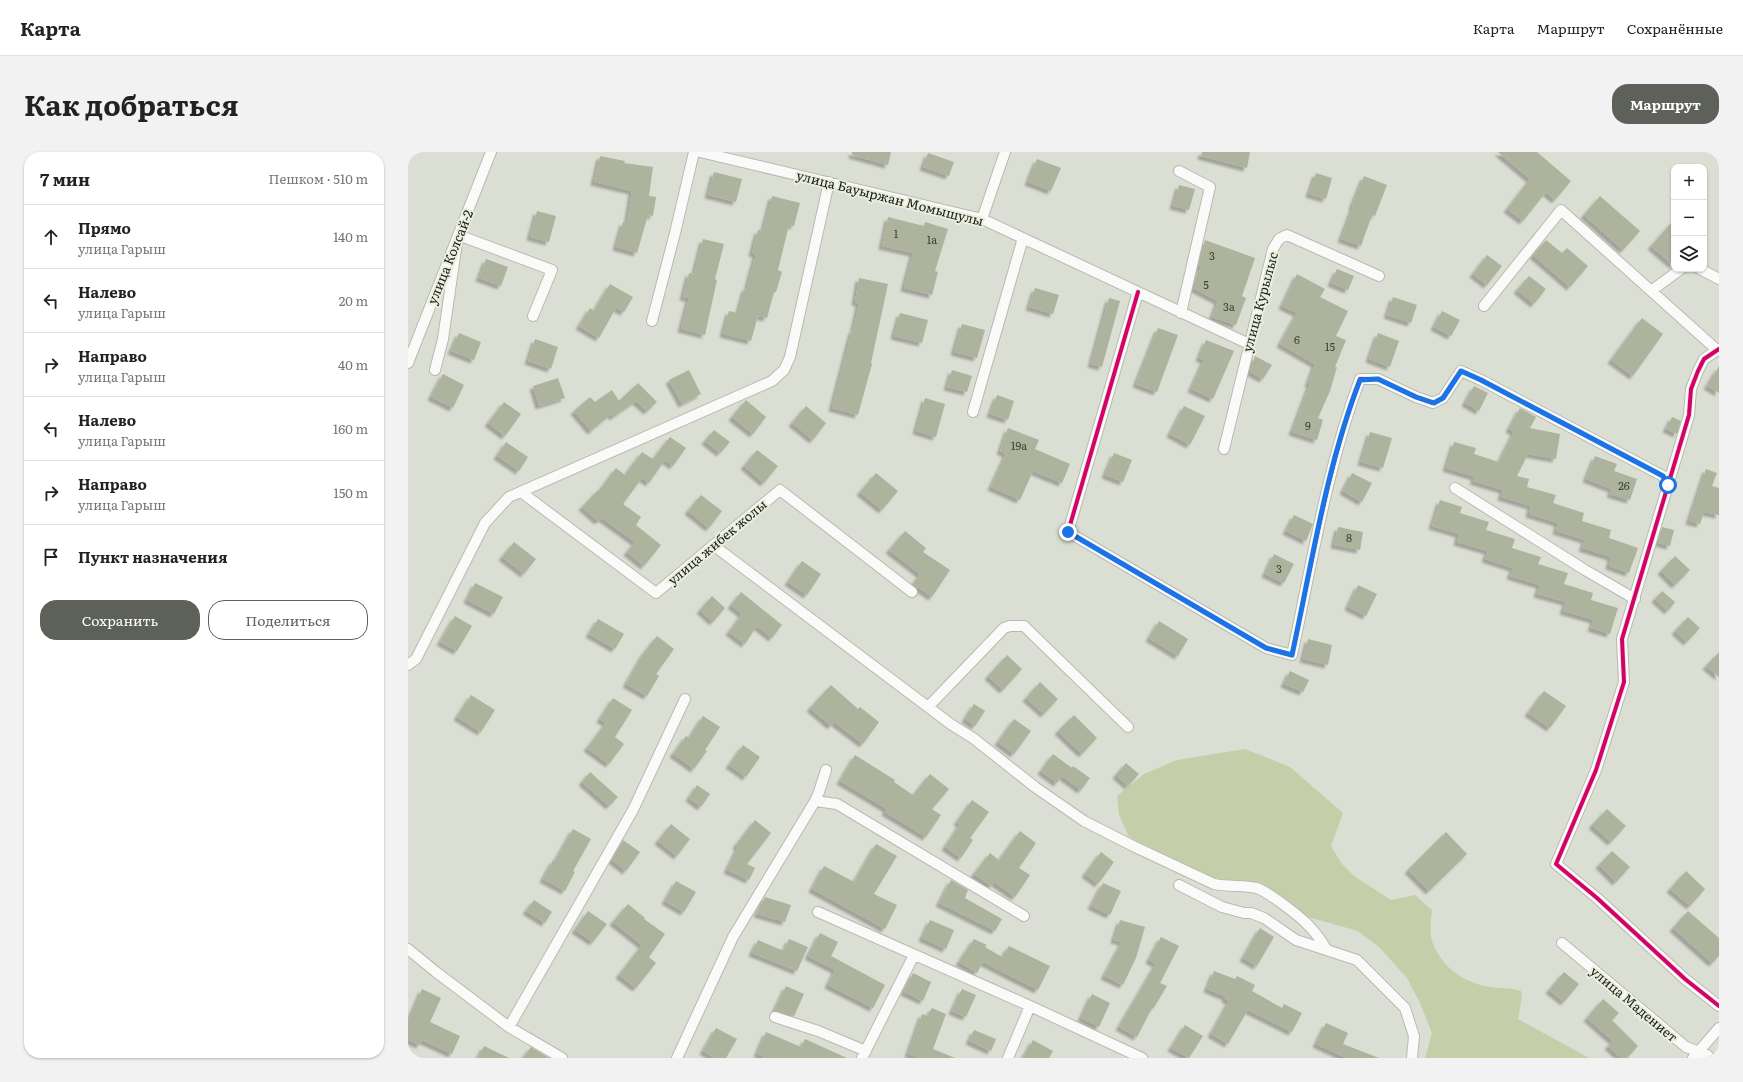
<!DOCTYPE html>
<html lang="ru">
<head>
<meta charset="utf-8">
<style>
  :root { --surface:#fff; --page:#f2f2f2; --text:#222; --muted:#767676; --line:#e0e0e0; --accent:#5e6159 }
  body { margin:0; font-family:Literata,serif; background:var(--page); color:var(--text) }
  .controls { position:absolute; right:12px; top:12px; display:grid; overflow:hidden; border-radius:8px; box-shadow:0 1px 3px #0004 }
  .controls button { width:36px; height:36px; display:grid; place-items:center; padding:0; border:0; border-bottom:1px solid var(--line); background:var(--surface); color:var(--text); font:20px sans-serif }
  .stop { position:absolute; width:12px; height:12px; margin:-9px; border:3px solid #1a73e8; border-radius:50%; background:#fff }
  .stop.end { background:#1a73e8; border-color:#fff; box-shadow:0 1px 4px #0008 }
  .list { margin:0; padding:0; list-style:none }
  h2 { display:flex; justify-content:space-between; align-items:center; height:52px; margin:0; padding:0 16px; font-size:17px }
  h2 small { font-size:13px; font-weight:400; color:var(--muted) }
  .list li { display:grid; grid-template-columns:26px 1fr auto; gap:12px; align-items:center; box-sizing:border-box; height:64px; padding:0 16px; border-top:1px solid var(--line) }
  .list b { display:block; font-size:15px; white-space:nowrap }
  .list p { margin:0; font-size:13px; white-space:nowrap; color:var(--muted) }
  .list em { font-size:13px; font-style:normal; color:var(--muted) }
  .actions { display:flex; gap:8px; padding:12px 16px }
  .actions a { flex:1; padding:9px 0; border:1px solid var(--accent); border-radius:16px; text-align:center; font-size:14px; color:var(--accent) }
  .actions .main { background:var(--accent); color:#fff }
  .icon { flex:none; width:22px; height:22px; fill:none; stroke:currentColor; stroke-width:2; stroke-linecap:round; stroke-linejoin:round }
  .map { position:relative; flex:none; width:1311px; height:906px; overflow:hidden; border-radius:16px }
  header { display:flex; align-items:center; gap:24px; box-sizing:border-box; height:56px; padding:0 20px; background:var(--surface); border-bottom:1px solid var(--line) }
  header strong { font-size:19px }
  nav { display:flex; gap:22px; margin-inline-start:auto; font-size:14px }
  .intro { display:flex; align-items:center; justify-content:space-between; box-sizing:border-box; height:96px; padding:0 24px }
  h1 { margin:0; font-size:28px }
  .button { padding:10px 18px; border-radius:16px; background:var(--accent); color:#fff; font-size:14px; font-weight:700 }
  main { display:flex; gap:24px; padding:0 24px }
  aside { flex:1; background:var(--surface); border-radius:16px; box-shadow:0 1px 3px #0004 }
  .map>svg:first-child { display:block }
</style>
</head>
<body>
<header>
<strong>Карта</strong>
<nav><a>Карта</a><a>Маршрут</a><a>Сохранённые</a></nav>
</header>
<div class="intro"><h1>Как добраться</h1><a class="button">Маршрут</a></div>
<main>
<aside>
<h2>7 мин<small>Пешком · 510 m</small></h2>
<ul class="list">
<li><svg class="icon" aria-label="ahead" viewBox="0 0 24 24"><path d="M12 20V5M6 11l6-6 6 6"/></svg><div><b>Прямо</b><p>улица Гарыш</p></div><em>140 m</em></li>
<li><svg class="icon" aria-label="left" viewBox="0 0 24 24"><path d="M17 20v-9H6M10 6l-5 5 5 5"/></svg><div><b>Налево</b><p>улица Гарыш</p></div><em>20 m</em></li>
<li><svg class="icon" aria-label="right" viewBox="0 0 24 24"><path d="M7 20v-9h11M14 6l5 5-5 5"/></svg><div><b>Направо</b><p>улица Гарыш</p></div><em>40 m</em></li>
<li><svg class="icon" aria-label="left" viewBox="0 0 24 24"><path d="M17 20v-9H6M10 6l-5 5 5 5"/></svg><div><b>Налево</b><p>улица Гарыш</p></div><em>160 m</em></li>
<li><svg class="icon" aria-label="right" viewBox="0 0 24 24"><path d="M7 20v-9h11M14 6l5 5-5 5"/></svg><div><b>Направо</b><p>улица Гарыш</p></div><em>150 m</em></li>
<li><svg class="icon" aria-label="arrive" viewBox="0 0 24 24"><path d="M6 21V4h12l-3 4 3 4H6"/></svg><div><b>Пункт назначения</b></div></li>
</ul>
<div class="actions"><a class="main">Сохранить</a><a>Поделиться</a></div>
</aside>
<div class="map">
<svg width="1311" height="906" viewBox="0 0 1311 906">
  <defs>
    <filter id="shadow"><feDropShadow dx="-3.5" dy="3.5" stdDeviation="1" flood-color="#0004"/></filter>
  </defs>
  <rect width="100%" height="100%" fill="#dbded3"/>
  <path fill="#c4cfaa" d="M837,597L882,615L935,661L923,694L934,712L946,724L983,748L1007,743L1024,758C1023,768 1021,780 1024,789C1033,815 1056,831 1082,835C1093,837 1102,835 1113,839L1114,845L1110,867L1181,906H1017L1024,881L1012,851L999,826L972,796L950,779L900,765L869,743L804,725L721,685L711,663L709,644L736,622L769,608Z"/>
  <path fill="#adb39c" filter="url(#shadow)" d="M444,0H483L480,13L444,3Z
    M794,0H842L839,16L793,4Z
    M1090,0H1129L1163,29L1147,48L1138,40L1115,69L1099,57L1122,27Z
    M520,1L546,10L541,24L515,15Z
    M192,4L217,9L216,11L245,15L241,44L248,45L245,64L240,63L229,101L208,95L215,70L219,71L224,39L186,30Z
    M629,7L653,16L643,39L620,30Z
    M306,20L334,27L328,50L300,43Z
    M908,21L924,26L918,47L901,42Z
    M956,24L979,33L967,64L964,63L953,94L933,87L945,55L944,54Z
    M771,33L787,37L781,58L765,54Z
    M364,44L392,51L386,74L381,73L370,118L374,120L368,140H366L359,166L350,164L343,189L315,182L321,159L330,161L337,136H339L348,102L344,101L350,78L355,79Z
    M1192,44L1232,79L1215,98L1176,63Z
    M129,59L148,64L141,90L122,85Z
    M480,65L516,74L517,70L540,77L527,119L530,120L524,143L496,136L505,101L474,94Z
    M1266,68V114L1243,94Z
    M295,87L316,92L307,127L309,128L297,183L273,177L281,146L275,145L281,121L286,122Z
    M797,88L847,106L834,144L838,146L828,173L804,165L810,149L785,136L788,125L793,115L790,114Z
    M1138,88L1154,101L1159,96L1180,114L1162,135L1125,103Z
    M1079,103L1094,114L1079,133L1065,122Z
    M78,107L100,115L93,134L71,126Z
    M929,117L946,124L940,138L923,131Z
    M889,122L917,137L912,145L940,159L928,184L938,188L927,215H929L922,239L910,266L915,268L909,288L884,280L902,232H900L907,212L872,192L889,161L874,154Z
    M1121,124L1138,137L1126,152L1109,138Z
    M451,126L480,132L463,211L464,212L450,263L424,256L444,178L445,179L451,151L447,150Z
    M202,132L225,145L216,160L208,156L191,186L171,174L182,156L186,159Z
    M627,136L651,143L645,162L621,155Z
    M985,145L1009,153L1003,171L979,163Z
    M701,146L712,149L694,215L683,212Z
    M1034,159L1052,168L1043,184L1026,175Z
    M492,161L520,168L514,191L486,184Z
    M1234,166L1255,182L1225,224L1203,208Z
    M554,172L577,178L569,206L546,200Z
    M750,176L770,183L749,240L728,232Z
    M51,181L73,190L66,208L43,199Z
    M970,181L991,189L982,215L961,207Z
    M127,187L150,195L143,217L120,209Z
    M798,188L826,199L805,247L783,237L796,208L791,206Z
    M847,204L864,213L855,227L842,220Z
    M1311,214V241L1299,234Z
    M281,218L293,242L274,252L261,228Z
    M544,218L564,224L559,240L539,235Z
    M35,222L56,233L45,256L23,245Z
    M150,226L157,246L131,254L125,234Z
    M230,231L249,250L239,259L228,249L205,265L203,262L183,279L166,259L182,245L187,250L204,238L211,249Z
    M1066,234L1080,241L1071,259L1057,251Z
    M589,243L606,249L600,268L582,262Z
    M517,246L537,252L528,285L508,279Z
    M338,248L358,265L345,282L324,265Z
    M96,250L113,262L97,284L80,271Z
    M398,254L418,271L405,288L384,271Z
    M776,254L797,264L782,293L762,282Z
    M1112,256L1128,265L1122,276L1152,282L1148,307L1120,302L1109,324L1121,327L1119,335L1148,343L1145,351L1176,361L1174,369L1203,378L1201,386L1230,396L1221,421L1201,414L1203,405L1174,396L1177,388L1148,379L1150,371L1121,362L1123,354L1093,345L1095,338L1065,329L1067,325L1038,316L1046,290L1068,296L1066,302L1091,310L1106,280L1101,277Z
    M1264,265L1273,269L1269,282L1258,277Z
    M600,276L631,288L627,297L662,312L654,331L625,319L612,348L583,335L598,302L592,299Z
    M306,278L322,290L312,301L297,289Z
    M962,280L984,286L975,316L953,310Z
    M262,285L278,296L265,314L257,308L241,331L234,326L215,352L233,365L228,373L253,393L236,414L219,400L227,390L194,366L190,369L174,355L190,338L191,339L208,316L217,323L234,300L245,307Z
    M98,290L120,305L111,319L89,304Z
    M349,298L370,314L356,331L336,314Z
    M706,301L724,308L715,330L697,323Z
    M1187,304L1209,312L1206,319L1229,327L1222,348L1202,342L1204,337L1178,327Z
    M1298,317L1309,321L1304,334L1311,336V363L1296,360L1292,372L1281,369Z
    M468,321L490,339L474,358L452,340Z
    M944,321L964,331L954,350L935,339Z
    M293,343L314,359L301,376L280,359Z
    M1032,348L1054,355L1052,361L1081,370L1078,378L1107,387L1104,396L1133,405L1130,412L1160,421L1156,432L1185,441L1183,448L1210,456L1202,482L1183,476L1186,468L1155,459L1158,450L1129,442L1132,433L1102,424L1105,416L1077,407L1080,399L1049,390L1051,382L1024,374Z
    M886,363L905,372L898,389L878,379Z
    M930,375L955,380L952,398L926,393Z
    M1254,375L1266,378L1262,394L1250,391Z
    M497,379L518,396L515,400L542,418L524,445L505,432L512,422L481,398Z
    M106,390L128,407L116,422L94,405Z
    M866,402L886,412L876,431L857,422Z
    M1267,404L1282,418L1267,433L1253,419Z
    M394,409L413,422L399,443L380,430Z
    M67,431L95,445L86,462L59,448Z
    M950,433L969,442L958,464L940,455Z
    M1254,439L1267,450L1260,459L1247,447Z
    M333,440L374,473L364,486L349,474L337,492L321,480L334,462L323,453Z
    M304,444L317,456L305,470L292,458Z
    M47,464L64,474L49,499L32,490Z
    M1280,465L1292,476L1279,490L1267,479Z
    M190,467L216,482L207,497L181,482Z
    M751,469L780,487L770,504L741,486Z
    M249,484L266,497L248,522L251,524L239,544L218,532L235,502Z
    M900,487L924,493L920,513L895,507Z
    M1311,500V525L1298,514Z
    M599,503L614,517L595,538L580,524Z
    M882,519L901,528L895,540L876,532Z
    M632,530L650,547L636,562L618,546Z
    M423,533L450,557L452,555L471,570L455,592L426,570L423,574L402,556Z
    M1136,539L1158,554L1142,576L1120,561Z
    M63,543L87,558L73,580L49,565Z
    M205,546L224,558L207,585L216,592L201,612L179,596L198,571L192,567Z
    M566,552L577,559L567,574L557,567Z
    M666,563L689,586L674,602L650,579Z
    M295,564L312,575L297,598L299,599L286,617L265,602L278,584L281,586Z
    M606,567L623,579L606,602L590,590Z
    M335,593L352,605L338,625L321,613Z
    M645,602L664,616L665,614L682,626L673,638L654,624L649,631L633,619Z
    M447,603L487,628L486,630L505,643L522,622L541,637L524,657L533,663L518,685L477,660L479,657L432,629Z
    M718,611L731,622L720,634L708,623Z
    M182,620L210,645L201,654L174,630Z
    M289,633L302,642L293,655L281,646Z
    M564,648L581,660L562,686L565,688L553,706L537,695L552,672L549,670Z
    M1199,657L1218,674L1203,690L1184,673Z
    M347,668L363,681L339,712L347,716L341,728L319,718L330,695L328,693Z
    M263,672L282,687L269,704L250,689Z
    M165,677L183,687L165,719L167,720L157,739L135,727L145,708L147,709Z
    M612,679L628,691L611,716L622,723L607,745L586,730L583,734L566,722L582,701L591,708Z
    M1038,680L1059,702L1021,739L1000,718Z
    M215,688L232,700L218,719L204,708Z
    M468,692L489,704L466,742L489,753L477,777L404,737L416,714L446,730Z
    M1204,699L1222,715L1208,730L1191,713Z
    M693,700L706,710L690,732L677,722Z
    M1278,719L1297,737L1282,754L1262,737Z
    M543,728L560,738L557,746L594,767L587,779L531,751Z
    M268,729L288,740L276,760L257,749Z
    M695,731L713,739L702,763L683,754Z
    M357,745L383,753L377,770L349,762Z
    M126,748L144,760L137,771L118,759Z
    M220,752L237,766L236,767L257,782L241,805L248,811L228,836L211,823L234,793L205,770Z
    M180,759L199,772L185,790L167,778Z
    M1280,759L1311,786V804L1304,811L1265,776Z
    M522,768L546,778L538,797L514,786Z
    M712,768L737,775L728,806L715,833L696,824L714,790L706,788Z
    M852,776L866,785L849,814L835,806Z
    M412,781L430,790L423,804L477,833L465,856L420,833L427,818L400,804Z
    M753,785L771,794L752,831L759,834L745,857L744,856L729,885L711,875L748,812L741,808Z
    M381,787L400,795L389,819L344,801L350,788L376,799Z
    M566,787L579,793L577,795L594,805L601,794L642,814L630,838L575,810L569,821L551,810Z
    M806,819L827,827L829,824L847,833L844,839L874,856L876,852L894,861L884,880L840,858L820,892L803,882L821,849L817,847L818,845L799,837Z
    M1156,820L1171,832L1156,850L1141,838Z
    M505,821L523,830L515,849L496,840Z
    M378,834L396,842L386,864L367,858Z
    M14,837L33,846L22,870L52,884L44,902L14,888L12,893L0,888V870Z
    M554,837L568,843L558,865L544,859Z
    M684,842L702,851L691,875L673,866Z
    M1195,847L1211,861L1204,868L1230,894L1219,906H1213L1200,894L1205,889L1179,866Z
    M524,856L538,862L525,897L547,906H511L500,902L514,862L519,864Z
    M918,871L940,881L935,892L971,906H938L908,892Z
    M777,873L795,884L781,906L763,896Z
    M308,876L329,887L318,906H307L295,899Z
    M566,878L588,887L583,899L561,889Z
    M358,880L393,895L397,887L439,906H359L349,902Z
    M625,888L645,899L641,906H615Z
    M76,894L101,906H70Z
    M123,895L141,906H115Z"/>
  <g fill="none" stroke-linecap="round" stroke-linejoin="round">
    <g stroke="#b8bab2" stroke-width="12">
      <path id="street" d="M292,0L574,67L841,192
        M771,19L802,35L773,161
        M574,67L597,0
        M1292,117L1311,127
        M1243,139L1273,117
        M730,140L660,380L858,496L884,503C904,411 919,315 952,227H970L1008,245L1025,251L1035,246L1053,219L1073,228L1255,324L1260,333
        M1076,154L1153,58L1309,198
        M244,169L267,81L286,0
        M1311,197L1296,207L1290,219L1283,237L1281,263L1214,487L1216,530L1188,618L1148,712L1189,746L1277,827L1311,854
        M0,211L83,0
        M27,218L35,187L50,83L144,118L125,164
        M565,260L615,86
        M816,297L865,97L871,87L879,83L971,124
        M1047,336L1177,418L1227,447
        M113,340L248,441L372,338L504,440
        M305,393L544,573L565,586L627,635L676,669L725,694L806,732C820,735 835,733 849,736C857,739 865,745 872,750C894,766 905,775 919,798
        M0,513L8,507L77,371L101,345L364,229L376,218L382,205L421,30
        M520,555L596,476L602,474H616L720,575
        M407,649L429,652L616,764
        M771,733L814,755L836,761H843L856,766L888,788L949,808L997,856L1006,884L1004,906
        M410,760L622,854L734,906
        M1154,791L1278,895L1299,903L1302,906
        M0,797L28,820L101,875L154,906
        M367,865L410,879L458,899
        M101,875L225,658L277,547
        M269,906L325,785L407,649L411,640L418,618
        M454,906L506,803
        M600,906L622,854
        M1285,906L1311,876"/>
    </g>
    <use href="#street" stroke="#fafaf8" stroke-width="10"/>
    <g stroke="#e9efdc" stroke-width="6">
      <path id="cycleway" d="M730,140L660,380L858,496L884,503C904,411 919,315 952,227H970L1008,245L1025,251L1035,246L1053,219L1073,228L1255,324L1260,333
        M1311,197L1296,207L1290,219L1283,237L1281,263L1214,487L1216,530L1188,618L1148,712L1189,746L1277,827L1311,854"/>
    </g>
    <use href="#cycleway" stroke="#d6006c" stroke-width="4"/>
  </g>
  <g fill="none" stroke-linecap="round" stroke-linejoin="round">
    <path stroke="#1a73e8" stroke-width="5" d="M660,380L858,496L884,503C904,411 918,315 952,228L970,227L1008,245L1026,251L1035,246L1053,219L1073,228L1255,324L1260,333"/>
  </g>
  <g text-anchor="middle" stroke-width="4" stroke-linejoin="round" paint-order="stroke">
    <g font-size="11" fill="#404238">
      <text x="488" y="86">1</text>
      <text x="524" y="92">1а</text>
      <text x="804" y="108">3</text>
      <text x="798" y="137">5</text>
      <text x="821" y="159">3а</text>
      <text x="889" y="192">6</text>
      <text x="922" y="199">15</text>
      <text x="900" y="278">9</text>
      <text x="611" y="298">19а</text>
      <text x="1216" y="338">26</text>
      <text x="941" y="390">8</text>
      <text x="871" y="421">3</text>
    </g>
    <g font-size="13" fill="#1b1d17" stroke="#e9efdc">
      <text transform="translate(482 46) rotate(14)" y="5">улица Бауыржан Момышулы</text>
      <text transform="translate(42 105) rotate(-68)" y="5">улица Колсай-2</text>
      <text transform="translate(852 150) rotate(-75)" y="5">улица Курылыс</text>
      <text transform="translate(309 390) rotate(-40)" y="5">улица жибек жолы</text>
      <text transform="translate(1226 852) rotate(40)" y="5">улица Мадениет</text>
    </g>
  </g>
</svg>
<div class="controls">
<button>+</button>
<button>−</button>
<button><svg class="icon" aria-label="layers" viewBox="0 0 24 24"><path d="M12 4l9 5-9 5-9-5zM3 14l9 5 9-5"/></svg></button>
</div>
<div class="stop" style="left:1260px;top:333px"></div>
<div class="stop end" style="left:660px;top:380px"></div>
</div>
</main>
</body>
</html>
